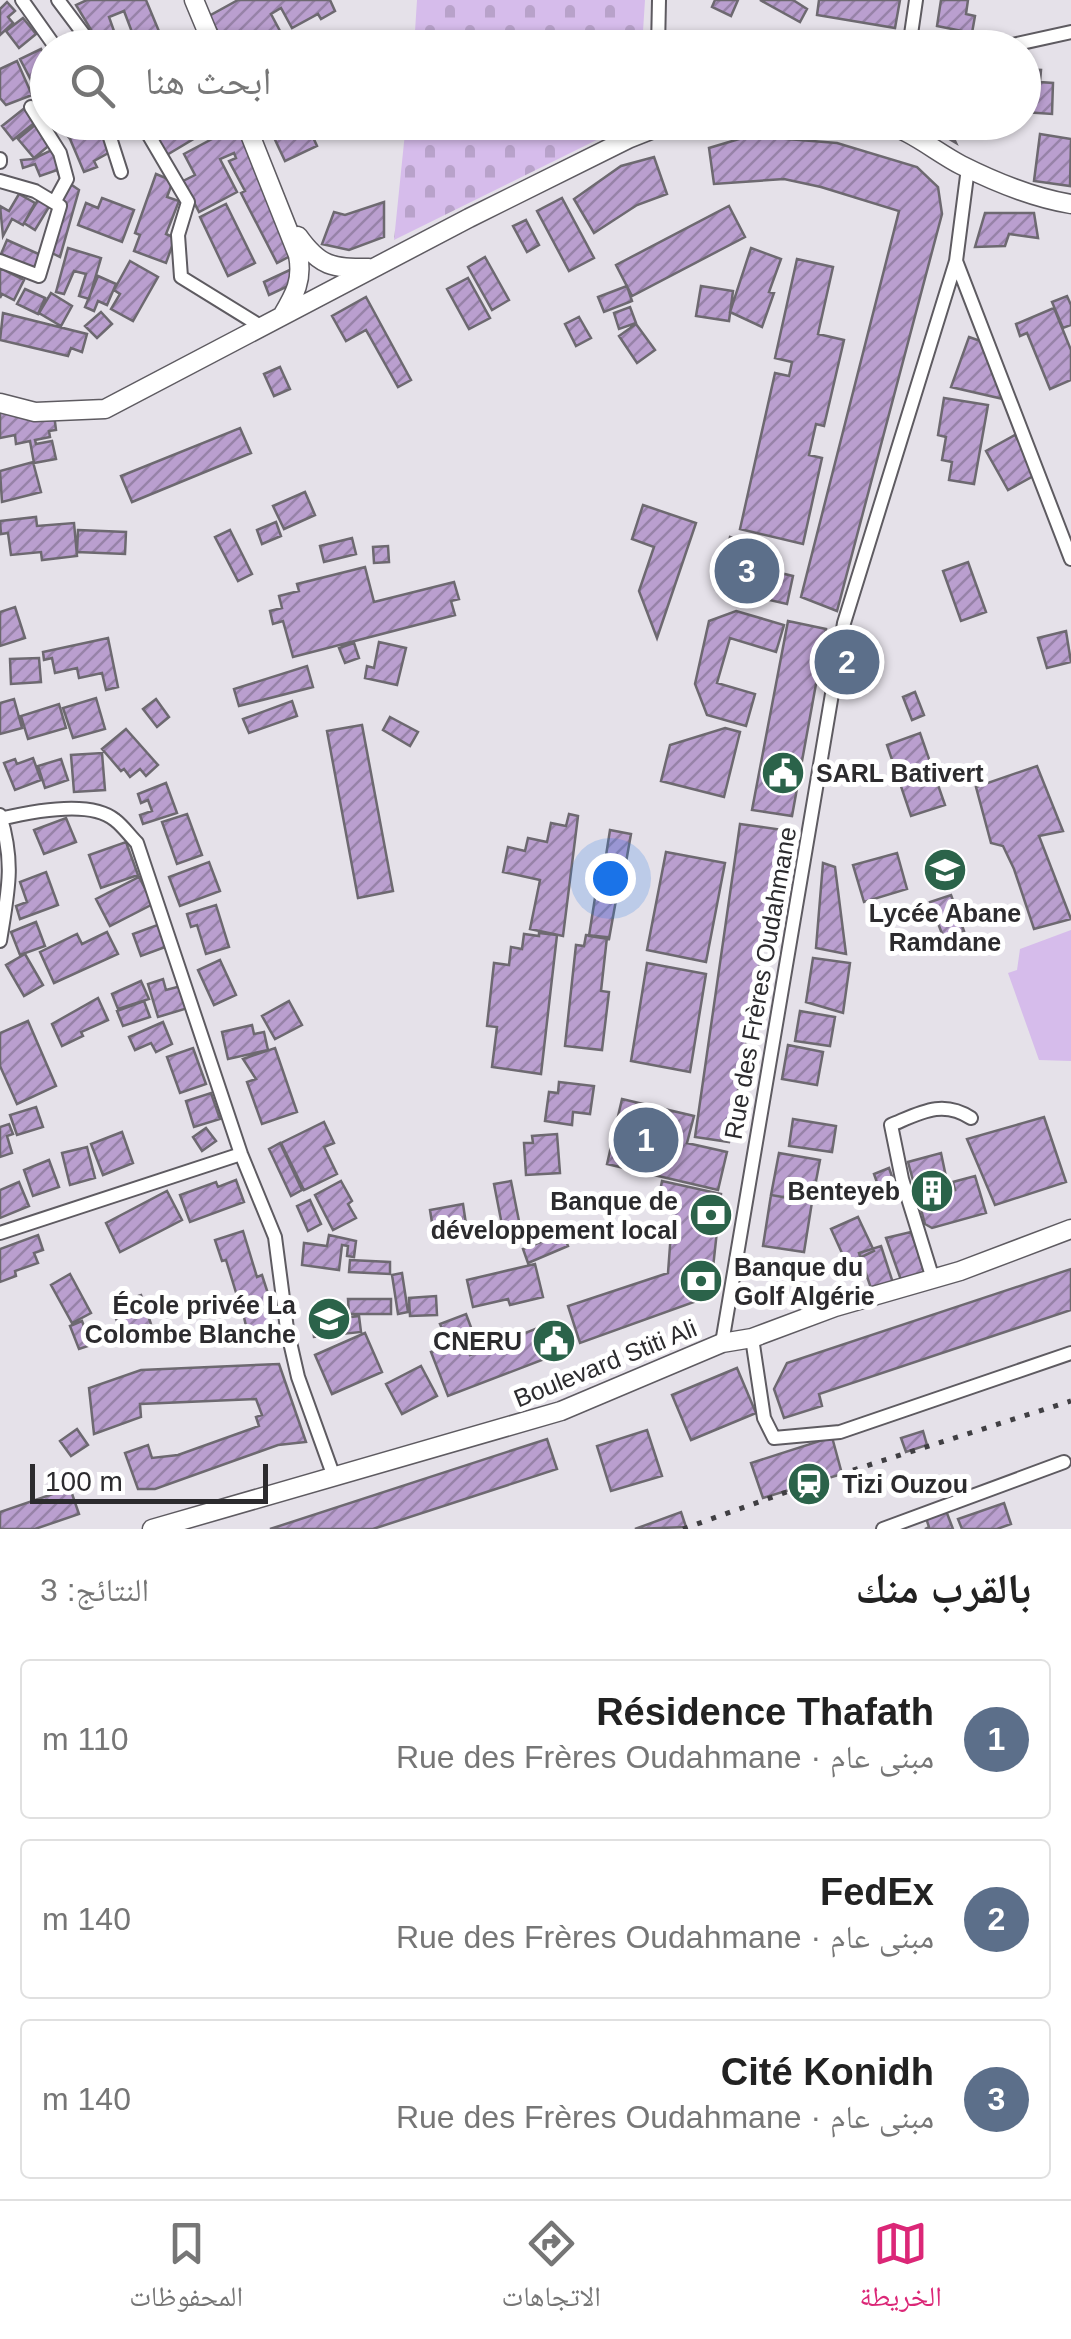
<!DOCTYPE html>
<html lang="ar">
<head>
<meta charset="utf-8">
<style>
  :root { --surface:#fff; --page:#f6f6f6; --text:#222; --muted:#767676; --line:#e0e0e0; --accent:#db2777 }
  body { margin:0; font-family:Arial,"Noto Naskh Arabic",sans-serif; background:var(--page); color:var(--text); direction:rtl }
  .scale { position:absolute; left:30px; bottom:25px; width:238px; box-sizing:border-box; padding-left:10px; border:5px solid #2c2b2e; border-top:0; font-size:28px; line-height:35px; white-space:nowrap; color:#2c2b2e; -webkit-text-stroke:8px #fff; paint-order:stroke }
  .you { position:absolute; left:610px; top:878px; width:35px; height:35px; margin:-25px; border:8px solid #fff; border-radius:50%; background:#1a73e8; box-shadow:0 0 0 15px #1a73e833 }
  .badge { display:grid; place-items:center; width:65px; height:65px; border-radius:50%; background:var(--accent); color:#fff; font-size:32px; font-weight:700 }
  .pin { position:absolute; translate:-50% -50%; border:5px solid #fff; box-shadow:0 2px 10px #0006 }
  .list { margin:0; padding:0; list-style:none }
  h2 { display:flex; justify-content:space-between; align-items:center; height:130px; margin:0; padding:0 40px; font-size:42px }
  h2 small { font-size:32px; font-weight:400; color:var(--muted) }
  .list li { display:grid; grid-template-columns:65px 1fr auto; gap:30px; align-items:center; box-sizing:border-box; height:160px; margin:0 20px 20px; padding:0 20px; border:2px solid var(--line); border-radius:10px }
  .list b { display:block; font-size:38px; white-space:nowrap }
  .list p { margin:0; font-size:32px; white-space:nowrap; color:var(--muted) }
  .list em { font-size:32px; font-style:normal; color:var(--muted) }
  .icon { flex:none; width:55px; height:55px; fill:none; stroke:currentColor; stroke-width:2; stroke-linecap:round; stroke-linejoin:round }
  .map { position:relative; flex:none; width:1071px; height:1529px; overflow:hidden; direction:ltr }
  .search { position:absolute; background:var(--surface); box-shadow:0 2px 8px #0004; left:30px; right:30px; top:30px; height:110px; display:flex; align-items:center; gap:25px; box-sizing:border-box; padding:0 35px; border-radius:55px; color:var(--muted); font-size:38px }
  .sheet { height:670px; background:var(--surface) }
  nav { display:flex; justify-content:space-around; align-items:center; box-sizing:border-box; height:140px; border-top:2px solid var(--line); background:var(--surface); font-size:28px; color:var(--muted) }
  nav a { display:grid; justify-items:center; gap:5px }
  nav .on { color:var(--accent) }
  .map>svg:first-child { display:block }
</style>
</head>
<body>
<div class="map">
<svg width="1071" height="1529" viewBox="0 0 1071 1529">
  <defs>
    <pattern id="cemetery-stones" width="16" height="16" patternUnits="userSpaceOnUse" patternTransform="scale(2.5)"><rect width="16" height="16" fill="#d6bceb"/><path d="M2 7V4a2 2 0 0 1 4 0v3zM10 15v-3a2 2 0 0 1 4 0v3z" fill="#b8a2ca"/></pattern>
    <pattern id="building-hatch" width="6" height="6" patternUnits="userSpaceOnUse" patternTransform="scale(2.5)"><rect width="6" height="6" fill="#ba9fcf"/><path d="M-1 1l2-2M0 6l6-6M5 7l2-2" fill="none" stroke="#9782a8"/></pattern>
  </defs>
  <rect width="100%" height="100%" fill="#e5e1e9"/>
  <path fill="#d6bceb" d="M1071,930V1061L1039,1060L1008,973L1017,970L1020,949Z"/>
  <path fill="url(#cemetery-stones)" d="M417,0H645L642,47H414Z
    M406,123V122L631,123L394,240Z"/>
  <path fill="url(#building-hatch)" stroke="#6d6970" stroke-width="2.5" d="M87,0H146L163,41L138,48L124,11L109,17L120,48H102L76,5Z
    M238,0H330L335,11L321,19L318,14L292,28L281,8L271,14L289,48H227L209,16Z
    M715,0H738L731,16L712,7Z
    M760,0H793L807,9L800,22Z
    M819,0H900L895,28L817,15Z
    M941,0H968L966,14L975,16L972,33L937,26Z
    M7,2L15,11L8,17L13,23L0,35V9Z
    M23,18L36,34L19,48L6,31Z
    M41,49L48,63V77L33,84L20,59Z
    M17,61L32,95L6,105L0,98V69Z
    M1024,69L1041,70L1040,82L1053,83L1052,114L1024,112Z
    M26,107L38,120L13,140L2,126Z
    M40,121L52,143L34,158L18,139Z
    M57,122H98L112,151L94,161L97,167L84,172L70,139Z
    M145,122H222L165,156Z
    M244,122L296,253L277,263L241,193L245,191L229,161L236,158L234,153L220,159L237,192L199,212L183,181L195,175L184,154Z
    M284,122H306L317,146L285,161L270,129Z
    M956,122L950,130L956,143L920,122Z
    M1040,134L1071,139L1070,186L1034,181Z
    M749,136L837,143L917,167L938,187L942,214L837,611L801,597L899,211L821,187L784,179L714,184L709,148Z
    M56,148L61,181L57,170L40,176L35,164L23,168L21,160L33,159Z
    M654,157L667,194L637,205L594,233L574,199L621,166Z
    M156,174L173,181L167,197L179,201L166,234L175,238L166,263L134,251L140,235L135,233Z
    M69,183L79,190L60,257L48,251L56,201Z
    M19,194L35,203L23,225L12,219L3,236L0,206L9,211Z
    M41,195L52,202L35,230L24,223Z
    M102,198L134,210L122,242L78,225L86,203L98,208Z
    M562,198L594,258L569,271L537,211Z
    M384,202V237L349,250L322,244L334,212L345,215Z
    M226,204L255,263L228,276L200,217Z
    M729,206L745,237L632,296L616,265Z
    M985,213H1034L1038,238L1009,234L1005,246L975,247Z
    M526,220L539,245L527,252L513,226Z
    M7,240L43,256L37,270L1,254Z
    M68,248L101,258L89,299L79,296L86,274L74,271L64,294L56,292Z
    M751,248L781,259L769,292L774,293L762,327L730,312Z
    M485,257L509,300L492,310L468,267Z
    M797,259L833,267L818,334L844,340L824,426L816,424L809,455L822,458L803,544L740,529L775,373L789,376L792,362L775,358Z
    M130,261L158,277L133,321L111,309L120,294L114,290Z
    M290,263L299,281L269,295L264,282L292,269Z
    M0,268L24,280L14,300L2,294L0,298Z
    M98,276L116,284L107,305L98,301L94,311L85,307Z
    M468,278L490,318L469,329L447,289Z
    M627,286L632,301L604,312L598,297Z
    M701,286L733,291L729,321L696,316Z
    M25,289L45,298L38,314L17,304Z
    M51,293L72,306L61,326L39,313Z
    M1067,296L1071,305V325L1063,328L1052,302Z
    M366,297L411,380L398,387L366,330L346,341L332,316Z
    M630,307L636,323L619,329L614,313Z
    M1054,308L1071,350V380L1050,389L1027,333L1020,336L1016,324Z
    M101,312L112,324L97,338L85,326Z
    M3,313L87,334L82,352L71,348L68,356L0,340Z
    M579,317L591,338L576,346L565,324Z
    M636,324L655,350L637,363L619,336Z
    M969,337L986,343L1003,399L951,387Z
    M280,367L290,389L274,396L264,374Z
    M944,398L988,405L974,484L949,480L952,462L942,460L946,437L938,435Z
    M0,407L54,414L56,430L49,431L50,437L35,440L36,444L52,441L56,459L34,463L30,441L16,444L15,435L0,438Z
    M240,428L251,453L132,502L121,476Z
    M1015,435L1037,474L1008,490L986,451Z
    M33,462L41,492L2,502L0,471Z
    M305,492L315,515L284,529L273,506Z
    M643,505L696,523L657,638L639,591L654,547L632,539Z
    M36,517L37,526L74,523L77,556L42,560L41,552L11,555L8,533L1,534L0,521Z
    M276,522L281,536L262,544L257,530Z
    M78,530L126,532L125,554L77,552Z
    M230,530L252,574L238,581L215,537Z
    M730,537L756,543L751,566L793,576L787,604L735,592L721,578Z
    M352,538L356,554L324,562L320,546Z
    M388,546L389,562L374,563L373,547Z
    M968,562L986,612L961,621L943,571Z
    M365,567L374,602L454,582L459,599L451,601L455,615L293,657L283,621L273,624L270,611L282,608L279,596L299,591L297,584Z
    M15,607L25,638L0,646V612Z
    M736,611L784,625L776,652L730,638L717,683L755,694L746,726L707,715L695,684L709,621Z
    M788,621L826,629L792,816L752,810Z
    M1066,631L1071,662L1047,668L1038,638Z
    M108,638L118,687L106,690L102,673L79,678L77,668L55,673L52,658L44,660L43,652Z
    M379,642L406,648L397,685L365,678L367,666L374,668Z
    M354,643L359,658L345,663L339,648Z
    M39,658L41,682L11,684L10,659Z
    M307,666L313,687L239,706L234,689Z
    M915,692L924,715L912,720L903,697Z
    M96,698L105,729L73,738L63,708Z
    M14,699L22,728L0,734V703Z
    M156,699L169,717L157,727L143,709Z
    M292,701L297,716L249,733L243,719Z
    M59,704L66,728L28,739L21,716Z
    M390,717L418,732L410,746L383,730Z
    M362,725L393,891L358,898L327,731Z
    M725,728L740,732L724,797L661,781L670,745Z
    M126,729L158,765L146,776L140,769L130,777L124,769L121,771L102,749Z
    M920,733L945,805L911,816L887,745Z
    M102,753L105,790L74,792L71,755Z
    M33,758L41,780L15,790L4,763L15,759L17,764Z
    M61,759L68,780L45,788L38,766Z
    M1037,766L1063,831L1039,836L1071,919L1034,929L1014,869L1003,846L991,843L976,787Z
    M166,783L177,813L143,824L140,815L152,811L148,800L141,803L138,794Z
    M187,814L202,855L177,864L162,822Z
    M569,814L578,816L563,936L530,929L540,880L503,872L508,847L525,851L528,838L547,842L551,823L566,826Z
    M66,818L76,842L44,854L34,830Z
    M740,824L783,830L729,1142L695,1137Z
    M610,830L631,834L622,885L602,881Z
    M126,842L138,875L101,888L89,855Z
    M666,852L725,863L706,962L647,950Z
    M897,853L907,889L864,902L853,865Z
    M209,862L220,891L180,906L169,877Z
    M823,863L835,867L846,954L816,948Z
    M46,872L58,905L20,919L16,906L27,902L20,882Z
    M139,877L153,904L110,926L96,899Z
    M597,885L618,889L609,939L589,936Z
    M951,895L964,931L944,939L930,902Z
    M216,905L229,947L206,954L197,925L191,927L187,914Z
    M36,922L45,946L20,955L11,932Z
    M160,924L168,946L141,956L133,934Z
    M107,932L118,954L54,983L40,952L77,934L82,944Z
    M539,933L557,935L541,1074L492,1067L497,1027L487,1026L494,963L509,965L511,947L522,949L524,934L539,936Z
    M586,935L607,937L601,991L609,992L602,1050L565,1046L576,945L584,946Z
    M25,954L43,985L24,996L6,965Z
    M813,958L850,963L843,1013L806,1002Z
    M220,960L236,995L214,1005L198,970Z
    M647,963L706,974L690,1072L631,1061Z
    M163,979L166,990L181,986L188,1008L158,1017L148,984Z
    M141,981L149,999L118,1009L112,994Z
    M98,998L108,1020L81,1032L83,1036L62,1046L52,1024Z
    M144,1001L150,1017L123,1026L117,1011Z
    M289,1001L302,1025L275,1039L262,1016Z
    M800,1011L835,1017L830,1046L795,1041Z
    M28,1021L56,1086L17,1104L0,1066V1033Z
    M163,1022L172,1044L156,1052L151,1043L135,1050L129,1037Z
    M252,1025L254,1034L264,1032L268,1050L228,1059L222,1032Z
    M788,1045L823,1052L817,1085L782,1079Z
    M193,1048L206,1084L180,1093L167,1057Z
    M275,1048L297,1112L262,1124L247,1082L256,1079L243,1059Z
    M559,1082L594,1086L590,1114L573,1112L572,1125L545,1121L549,1092L558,1093Z
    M211,1093L220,1119L194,1127L186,1101Z
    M622,1099L694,1116L687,1143L727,1152L718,1190L607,1164Z
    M36,1107L43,1127L17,1135L10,1115Z
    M1044,1117L1066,1182L995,1205L967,1139Z
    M793,1119L836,1126L832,1152L789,1146Z
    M324,1122L334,1143L324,1147L337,1174L304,1190L281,1143Z
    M9,1124L13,1134L7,1136L12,1153L0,1157V1127Z
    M206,1128L216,1141L202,1151L193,1137Z
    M122,1132L133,1163L103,1175L91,1144Z
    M557,1134L560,1173L526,1175L524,1143H533L532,1136Z
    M280,1143L302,1190L291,1196L269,1149Z
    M87,1147L95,1178L70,1185L62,1153Z
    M779,1153L820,1160L812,1202L771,1195Z
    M941,1153L949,1191L955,1190L953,1182L975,1176L986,1213L932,1228L925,1224L908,1162Z
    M49,1160L59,1187L33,1196L24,1170Z
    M889,1168L895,1185L880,1191L874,1174Z
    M236,1180L244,1202L190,1222L180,1195L216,1182L218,1187Z
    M341,1181L352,1201L348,1204L356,1218L333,1230L315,1195Z
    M511,1181L519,1221L502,1225L494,1184Z
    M662,1181L721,1194L712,1277L694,1302L580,1343L568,1306L668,1273L673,1205L658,1201Z
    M19,1182L29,1206L0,1218V1190Z
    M167,1191L182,1220L120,1252L106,1223Z
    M771,1195L812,1202L804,1252L763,1246Z
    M310,1200L321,1224L308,1231L297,1206Z
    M463,1204L466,1224L433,1229L430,1210Z
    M858,1217L874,1251L847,1264L831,1229Z
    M243,1231L257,1277L262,1275L271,1303L242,1312L226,1260L222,1261L215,1240Z
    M911,1232L925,1272L901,1280L886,1238Z
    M563,1233L568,1246L528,1263L523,1249Z
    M38,1235L43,1250L34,1253L38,1263L15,1271L16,1276L0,1282V1249Z
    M329,1235L356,1241L354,1257L347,1256L348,1246L342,1245L339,1270L302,1265L304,1243L327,1246Z
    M881,1246L894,1286L873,1294L859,1253Z
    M350,1260L390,1262V1274L349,1272Z
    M535,1264L543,1297L510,1305L508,1299L473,1307L467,1280Z
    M1071,1269V1310L819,1394L822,1406L784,1418L774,1389L787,1363Z
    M402,1273L408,1312L398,1314L392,1275Z
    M70,1274L91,1313L72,1323L51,1285Z
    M141,1295L151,1324L122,1335L111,1305Z
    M436,1296L437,1315L410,1316L409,1298Z
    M348,1299H391V1314H349Z
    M270,1307L276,1337L250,1343L243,1313Z
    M466,1314L475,1338L465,1342L470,1355L535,1329L547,1358L448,1396L431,1352L449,1345L440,1324Z
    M359,1316L361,1332L314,1337L312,1322Z
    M82,1321L91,1345L79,1349L70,1326Z
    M365,1333L382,1372L332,1394L315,1355Z
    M279,1364L306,1442L278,1445L155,1489H138L125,1453L148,1445L152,1458L178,1455L259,1426L256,1417L262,1415L256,1399L140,1404L141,1417L94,1434L89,1388L141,1370Z
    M421,1366L437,1396L402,1414L386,1384Z
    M737,1368L756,1413L691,1440L672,1395Z
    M77,1429L88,1445L71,1456L60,1441Z
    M647,1430L662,1476L611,1491L597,1446Z
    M923,1431L927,1445L906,1452L901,1438Z
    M832,1437L842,1474L763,1498L751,1463Z
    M547,1439L557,1469L373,1529H270Z
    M70,1488L79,1514L35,1529H0V1512Z
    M1004,1503L1011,1524L997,1529H962L958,1519Z
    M945,1508L953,1529H925L929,1527L925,1515Z
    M681,1512L686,1527L635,1529Z"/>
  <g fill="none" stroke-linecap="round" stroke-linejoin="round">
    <g stroke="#5e5b61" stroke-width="16">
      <path id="street" d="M22,0L56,48
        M58,0L94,48
        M658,48L659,0
        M909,48L916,0
        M999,48L1071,32
        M31,107L60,153L67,179L55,201
        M105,122L121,172
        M141,122L188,202L178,235L181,277L262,327
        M0,159V162
        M0,181L35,191L60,206L39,276L0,261
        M956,261L1071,559
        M0,815C15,864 8,891 0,941
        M0,819C29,812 90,799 115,820C123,826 130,836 137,843L241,1154L275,1237L287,1329L298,1377L334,1477
        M0,1233L241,1154
        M933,1279L902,1179L891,1125C920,1113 942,1099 971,1118
        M752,1338L764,1418L774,1438L840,1432L1071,1353
        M722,1343L844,623L956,261L968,168
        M883,1529L1064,1462"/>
    </g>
    <g stroke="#5e5b61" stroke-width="21">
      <path id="secondary" d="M194,0L214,48
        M245,122L298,255C303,280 295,294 282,316
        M878,122C909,128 934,151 961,165C995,182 1034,198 1071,204
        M298,236C320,267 332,268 369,268
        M0,403L35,412L105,409L469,218L628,139L671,122
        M152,1529L561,1411L722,1343L752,1338L835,1307L960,1271L1071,1229"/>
    </g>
    <use href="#street" stroke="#fff" stroke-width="12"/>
    <use href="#secondary" stroke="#fff" stroke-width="18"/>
    <path stroke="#403f43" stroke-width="5" stroke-dasharray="5 10" stroke-linecap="butt" d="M683,1529L809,1484L1071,1401"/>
  </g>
  <defs>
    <g id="civic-disc" transform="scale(2.25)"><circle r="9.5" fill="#2b634a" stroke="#fff"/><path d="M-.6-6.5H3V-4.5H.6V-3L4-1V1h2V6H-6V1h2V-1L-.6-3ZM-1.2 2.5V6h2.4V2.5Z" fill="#fff"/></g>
    <g id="school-disc" transform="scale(2.25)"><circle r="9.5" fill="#2b634a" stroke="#fff"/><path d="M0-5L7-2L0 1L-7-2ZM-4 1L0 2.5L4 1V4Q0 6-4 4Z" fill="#fff"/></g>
    <g id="building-disc" transform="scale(2.25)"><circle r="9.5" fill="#2b634a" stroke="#fff"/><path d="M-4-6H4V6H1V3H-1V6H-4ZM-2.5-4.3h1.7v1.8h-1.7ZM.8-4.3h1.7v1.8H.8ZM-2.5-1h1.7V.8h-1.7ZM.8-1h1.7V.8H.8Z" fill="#fff"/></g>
    <g id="bank-disc" transform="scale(2.25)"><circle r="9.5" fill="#2b634a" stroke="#fff"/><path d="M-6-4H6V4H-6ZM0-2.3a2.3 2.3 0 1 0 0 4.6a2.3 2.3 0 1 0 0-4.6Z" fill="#fff"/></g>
    <g id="station-disc" transform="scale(2.25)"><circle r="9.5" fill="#2b634a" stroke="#fff"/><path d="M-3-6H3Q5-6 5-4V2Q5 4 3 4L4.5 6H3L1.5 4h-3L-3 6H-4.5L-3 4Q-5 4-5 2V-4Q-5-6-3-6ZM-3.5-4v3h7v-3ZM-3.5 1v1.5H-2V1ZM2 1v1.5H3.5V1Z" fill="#fff"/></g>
  </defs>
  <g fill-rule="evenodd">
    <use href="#civic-disc" x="783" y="773"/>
    <use href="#school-disc" x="945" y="870"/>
    <use href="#building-disc" x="932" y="1191"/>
    <use href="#bank-disc" x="711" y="1215"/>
    <use href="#bank-disc" x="701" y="1281"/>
    <use href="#school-disc" x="329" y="1319"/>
    <use href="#civic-disc" x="554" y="1341"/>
    <use href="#station-disc" x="809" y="1484"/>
  </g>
  <g text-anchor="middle" stroke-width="10" stroke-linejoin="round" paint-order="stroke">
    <g font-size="25" font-weight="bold" fill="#2c2b2e" stroke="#fff" text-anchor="end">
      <text x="816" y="782" text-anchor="start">SARL Bativert</text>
      <text x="945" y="922" text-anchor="middle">Lycée Abane<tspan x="945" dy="29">Ramdane</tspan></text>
      <text x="900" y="1200">Benteyeb</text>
      <text x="678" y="1210">Banque de<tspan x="678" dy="29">développement local</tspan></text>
      <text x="734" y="1276" text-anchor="start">Banque du<tspan x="734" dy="29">Golf Algérie</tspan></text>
      <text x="296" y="1314">École privée La<tspan x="296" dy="29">Colombe Blanche</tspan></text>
      <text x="522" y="1350">CNERU</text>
      <text x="842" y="1493" text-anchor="start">Tizi Ouzou</text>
    </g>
    <g font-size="25" fill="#2c2b2e" stroke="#fff">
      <text transform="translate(760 983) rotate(-80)" y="9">Rue des Frères Oudahmane</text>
      <text transform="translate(605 1363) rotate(-22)" y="9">Boulevard Stiti Ali</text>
    </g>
  </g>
</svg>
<div class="scale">100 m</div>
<div class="you"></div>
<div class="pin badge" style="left:646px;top:1140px;background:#5c6f8a">1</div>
<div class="pin badge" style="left:847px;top:662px;background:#5c6f8a">2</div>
<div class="pin badge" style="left:747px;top:571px;background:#5c6f8a">3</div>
<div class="search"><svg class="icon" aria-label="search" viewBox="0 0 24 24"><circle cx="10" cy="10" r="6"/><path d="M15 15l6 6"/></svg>ابحث هنا</div>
</div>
<section class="sheet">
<h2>بالقرب منك<small>النتائج: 3</small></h2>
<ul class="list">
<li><span class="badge" style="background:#5c6f8a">1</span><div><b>Résidence Thafath</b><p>مبنى عام · Rue des Frères Oudahmane</p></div><em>110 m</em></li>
<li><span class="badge" style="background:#5c6f8a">2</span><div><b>FedEx</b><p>مبنى عام · Rue des Frères Oudahmane</p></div><em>140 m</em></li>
<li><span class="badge" style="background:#5c6f8a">3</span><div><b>Cité Konidh</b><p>مبنى عام · Rue des Frères Oudahmane</p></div><em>140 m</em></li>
</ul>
</section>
<nav>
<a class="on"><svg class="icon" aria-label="map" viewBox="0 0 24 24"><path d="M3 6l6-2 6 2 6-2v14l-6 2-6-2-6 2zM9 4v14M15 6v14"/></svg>الخريطة</a>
<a><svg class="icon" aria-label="directions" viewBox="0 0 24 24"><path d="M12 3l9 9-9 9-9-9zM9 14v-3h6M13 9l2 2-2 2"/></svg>الاتجاهات</a>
<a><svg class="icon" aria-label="saved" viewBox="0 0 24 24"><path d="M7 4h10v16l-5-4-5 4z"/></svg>المحفوظات</a>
</nav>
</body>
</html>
